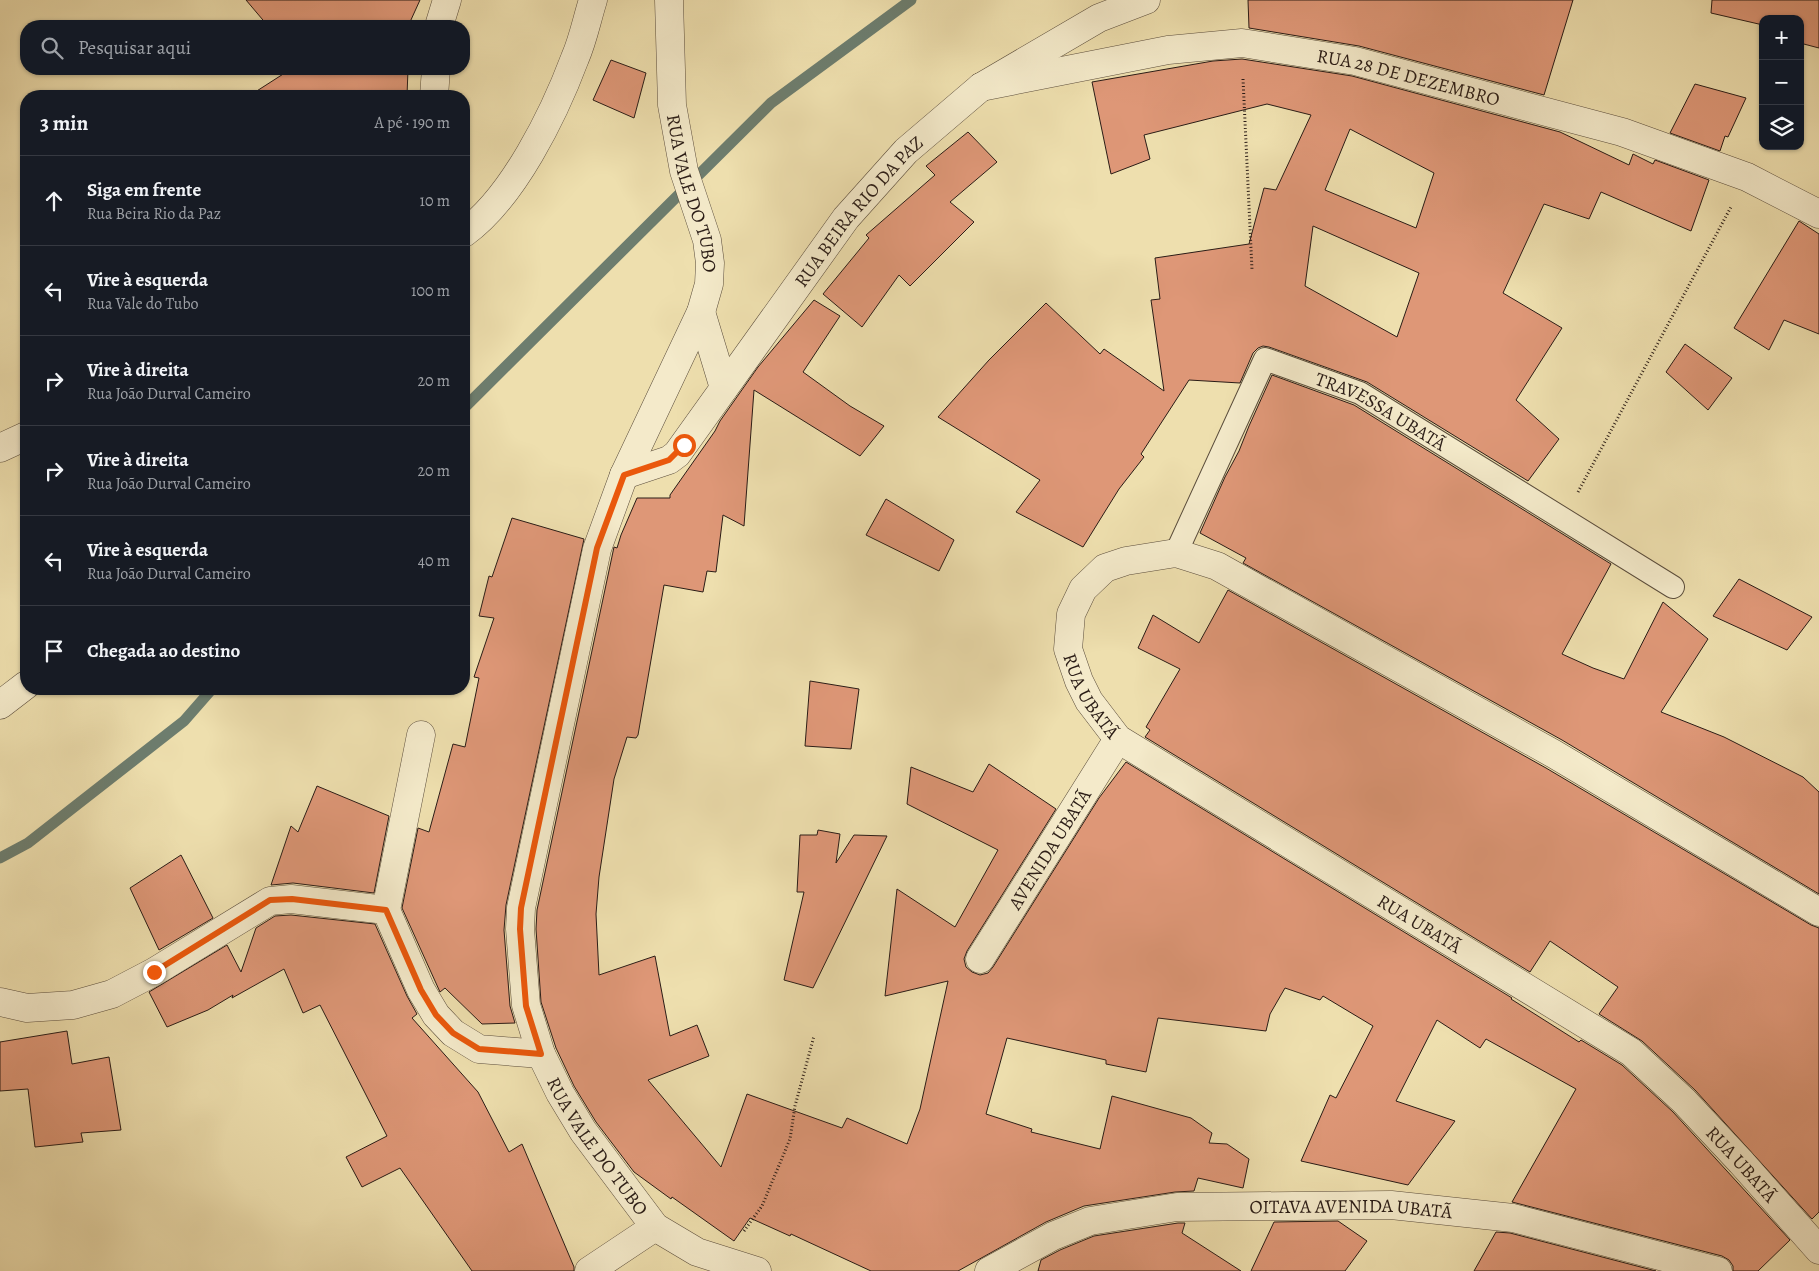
<!DOCTYPE html>
<html lang="pt">
<head>
<meta charset="utf-8">
<style>
  :root { --surface:#171b24; --page:#20242c; --text:#f1f3f6; --muted:#9ea1a6; --line:#363941 }
  body { margin:0; font-family:Alegreya,serif; background:var(--page); color:var(--text) }
  .controls { position:absolute; right:15px; top:15px; display:grid; overflow:hidden; border-radius:10px; box-shadow:0 1px 4px #0004 }
  .controls button { width:45px; height:45px; display:grid; place-items:center; padding:0; border:0; border-bottom:1px solid var(--line); background:var(--surface); color:var(--text); font:25px sans-serif }
  .stop { position:absolute; width:15px; height:15px; margin:-11px; border:4px solid #ea580c; border-radius:50%; background:#fff }
  .stop.end { background:#ea580c; border-color:#fff; box-shadow:0 1px 5px #0008 }
  .list { margin:0; padding:0; list-style:none }
  h2 { display:flex; justify-content:space-between; align-items:center; height:65px; margin:0; padding:0 20px; font-size:21px }
  h2 small { font-size:16px; font-weight:400; color:var(--muted) }
  .list li { display:grid; grid-template-columns:32px 1fr auto; gap:15px; align-items:center; box-sizing:border-box; height:90px; padding:0 20px; border-top:1px solid var(--line) }
  .list b { display:block; font-size:19px; white-space:nowrap }
  .list p { margin:0; font-size:16px; white-space:nowrap; color:var(--muted) }
  .list em { font-size:16px; font-style:normal; color:var(--muted) }
  .icon { flex:none; width:28px; height:28px; fill:none; stroke:currentColor; stroke-width:2; stroke-linecap:round; stroke-linejoin:round }
  .map { position:relative; flex:none; width:1819px; height:1271px; overflow:hidden }
  .search { position:absolute; background:var(--surface); box-shadow:0 1px 4px #0004; left:20px; top:20px; width:450px; height:55px; display:flex; align-items:center; gap:12px; box-sizing:border-box; padding:0 18px; border-radius:20px; color:var(--muted); font-size:19px }
  .panel { position:absolute; background:var(--surface); box-shadow:0 1px 4px #0004; left:20px; top:90px; width:450px; height:605px; border-radius:20px }
  .map>svg:first-child { display:block }
</style>
</head>
<body>
<div class="map">
<svg width="1819" height="1271" viewBox="0 0 1819 1271">
  <rect width="100%" height="100%" fill="#eedfae"/>
  <filter id="stains"><feTurbulence type="fractalNoise" baseFrequency=".004" numOctaves="4"/><feColorMatrix values="0 0 0 0 .2 0 0 0 0 .09 0 0 0 0 .02 0 0 0 .5 -.17"/></filter>
  <radialGradient id="worn" r=".72"><stop offset=".6" stop-color="#630" stop-opacity="0"/><stop offset="1" stop-color="#630" stop-opacity=".3"/></radialGradient>
  <g fill="none" stroke-linecap="round" stroke-linejoin="round">
    <path stroke="#6d7d6e" stroke-width="11" d="M464,408L771,103L911,0
      M0,858L28,843L184,721L212,689"/>
  </g>
  <path fill="#de9777" stroke="#2a1c16" fill-rule="evenodd" d="M246,0H420L410,22V26H268Z
    M1248,0H1573L1544,95L1359,46L1249,28Z
    M1712,0H1819V48L1800,43V19H1763V25L1711,13Z
    M1242,59L1352,76L1560,132L1629,165L1633,154L1653,164L1655,160L1709,180L1691,231L1601,192L1589,219L1544,204L1503,293L1562,328L1516,400L1559,439L1528,481L1367,382L1269,347L1263,346L1258,348L1253,353L1240,383L1189,380L1141,454L1144,457L1119,489L1083,547L1016,512L1040,480L938,417L989,360L1046,303L1100,354L1104,349L1164,391L1151,300L1160,299L1155,258L1249,244L1264,188L1276,190L1311,115L1267,104L1144,135L1150,159L1111,174L1092,82L1213,61ZM1350,129L1434,173L1416,228L1325,190ZM1313,226L1419,273L1397,337L1305,286Z
    M611,60L646,73L634,118L593,100Z
    M291,69H408L407,96H249Z
    M1695,84L1746,98L1728,137L1725,136L1720,151L1670,133Z
    M968,132L997,162L950,202L974,222L910,286L899,275L862,327L823,294L869,238L866,235L935,175L926,166Z
    M1799,221L1819,234V334L1784,320L1769,350L1734,328Z
    M814,300L840,316L803,372L850,406L884,426L860,456L754,390L744,526L723,515L716,572L707,571L703,592L664,585L638,735L636,738L627,737L614,779L599,877L596,914L599,975L655,956L670,1036L697,1025L709,1056L648,1080L721,1167L747,1094L842,1128L847,1118L907,1144L920,1109L948,981L885,996L897,889L955,927L998,850L907,804L911,767L973,792L989,764L1056,809L967,951L964,959L966,967L972,972L980,975L988,973L993,967L1099,798L1126,762L1512,998L1511,999L1579,1042L1581,1040L1622,1065L1673,1112L1790,1240L1758,1271H1733V1266L1729,1260L1722,1256L1512,1202L1576,1089L1486,1039L1480,1048L1437,1020L1396,1101L1455,1121L1408,1185L1301,1161L1330,1095L1336,1098L1373,1026L1323,996L1320,1000L1285,988L1270,1014L1266,1031L1158,1018L1146,1072L1106,1064V1060L1007,1038L986,1114L1032,1129L1031,1132L1100,1149L1112,1096L1191,1118L1212,1133L1209,1143L1227,1144L1249,1159L1243,1188L1198,1178L1194,1191L1175,1192L1084,1206L1046,1222L958,1271H871L791,1234L790,1236L750,1218L734,1241L672,1197L671,1199L634,1172L596,1122L574,1086L556,1048L541,1002L536,929L537,910L614,547L617,548L621,535L637,498H670V495L715,431L720,421L758,367Z
    M1685,344L1732,378L1708,410L1666,372Z
    M1272,375L1354,405L1611,564L1562,654L1593,668L1624,679L1663,602L1708,639L1661,712L1724,737L1803,777L1819,792V894L1562,740L1243,563L1246,558L1200,533L1225,477L1239,451L1249,426Z
    M886,499L954,540L939,571L866,535Z
    M512,518L584,539L506,905L504,930L510,1006L515,1023L482,1024L445,988L440,992L402,908L418,828L429,832L453,744L465,747L479,678L474,677L494,618L479,616L489,576L492,577Z
    M1739,579L1812,617L1787,650L1713,616Z
    M1228,590L1546,768L1811,925L1819,928V1212L1812,1219L1695,1090L1642,1041L1599,1014L1618,987L1550,941L1530,972L1145,737L1150,730L1146,727L1180,669L1138,648L1153,615L1199,643Z
    M810,681L859,689L851,749L805,746Z
    M317,786L389,816L374,893L293,883L271,885L291,826L298,832Z
    M818,830L840,834L836,863L854,835L887,836L813,988L784,980L804,892H797L800,835H817Z
    M181,855L213,918L159,950L130,888Z
    M291,915L375,924L407,996L417,1014L412,1018L478,1092L509,1152L522,1144L574,1267V1271H472L400,1168L362,1187L346,1157L387,1136L320,1005L303,1013L284,969L232,998L233,995L208,1010L167,1027L149,992L227,945L241,972L256,928L275,916Z
    M67,1031L72,1064L109,1057L121,1130L81,1133L83,1142L35,1147L28,1089L0,1091V1042Z
    M1338,1221L1367,1241L1345,1271H1251L1274,1222Z
    M1178,1223H1185L1182,1233L1241,1271H1038L1041,1260L1060,1250L1094,1236Z
    M1496,1232L1510,1233L1656,1271H1474Z"/>
  <g fill="none" stroke-linecap="round" stroke-linejoin="round">
    <g stroke="#5b4d3c" stroke-width="24">
      <g id="lane">
        <path id="s1" d="M1176,553L1265,359L1360,393L1673,587"/>
      </g>
    </g>
    <g stroke="#5b4d3c" stroke-width="29">
      <g id="street">
        <path id="s2" d="M669,0L672,105L684,171L707,240L710,263L709,284L701,312L624,475L597,549L521,908L520,929L526,1005L541,1054L560,1093L583,1131L655,1227L697,1252L757,1271"/>
        <path d="M439,26L447,0"/>
        <path id="s3" d="M981,87L1168,50L1242,43L1355,61L1622,132L1747,177L1819,214"/>
        <path d="M434,96L436,69"/>
        <path d="M464,233C513,198 554,114 575,58C583,40 587,19 593,0"/>
        <path d="M701,312L724,388"/>
        <path d="M0,448L26,436"/>
        <path id="s4" d="M624,475L669,460L677,454L846,218L906,151L981,87L1099,18L1146,0"/>
        <path d="M0,705L26,685"/>
        <path d="M386,910L421,735"/>
        <path id="s5" d="M1819,912L1554,754L1217,566L1176,553L1126,561L1105,568L1083,589L1071,614L1068,649L1079,681L1089,701L1118,739L1631,1052L1684,1101L1741,1162L1819,1250"/>
        <path id="s6" d="M980,959L1118,739"/>
        <path d="M0,1002L27,1008L73,1005L112,994L154,972L270,901L291,899L386,910L421,990L436,1015L453,1033L479,1049L541,1054"/>
        <path d="M589,1271L655,1227"/>
        <path id="s7" d="M989,1271L1053,1236L1090,1221L1177,1207L1391,1205L1513,1218L1718,1271"/>
      </g>
    </g>
    <path stroke="#2a1c16" stroke-width="3" stroke-dasharray="1 2.5" stroke-linecap="butt" d="M1243,79L1252,270
      M1578,492L1731,207
      M744,1231L762,1206L790,1139L795,1106L814,1036"/>
    <use href="#lane" stroke="#f4eaca" stroke-width="22"/>
    <use href="#street" stroke="#f4eaca" stroke-width="28"/>
  </g>
  <g fill="none" stroke-linecap="round" stroke-linejoin="round">
    <path stroke="#ea580c" stroke-width="6" d="M154,972L270,900L292,899L386,910L421,990L436,1015L453,1033L479,1049L541,1054L526,1006L520,929L521,908L597,548L624,475L669,460L684,445"/>
  </g>
  <g text-anchor="middle" stroke-width="4" stroke-linejoin="round" paint-order="stroke">
    <g font-size="19" fill="#2a1c16" stroke="#f4eaca">
      <text dy="7" stroke="none"><textPath href="#s3" startOffset="435">RUA 28 DE DEZEMBRO</textPath></text>
      <text dy="7" stroke="none"><textPath href="#s2" startOffset="196">RUA VALE DO TUBO</textPath></text>
      <text dy="7" stroke="none"><textPath href="#s4" startOffset="361">RUA BEIRA RIO DA PAZ</textPath></text>
      <text dy="7" stroke="none"><textPath href="#s1" startOffset="341">TRAVESSA UBATÃ</textPath></text>
      <text dy="7" stroke="none"><textPath href="#s5" startOffset="956">RUA UBATÃ</textPath></text>
      <text dy="7" stroke="none"><textPath href="#s6" startOffset="130">AVENIDA UBATÃ</textPath></text>
      <text dy="7" stroke="none"><textPath href="#s5" startOffset="1361">RUA UBATÃ</textPath></text>
      <text dy="7" stroke="none"><textPath href="#s2" startOffset="1201">RUA VALE DO TUBO</textPath></text>
      <text dy="7" stroke="none"><textPath href="#s5" startOffset="1766">RUA UBATÃ</textPath></text>
      <text dy="7" stroke="none"><textPath href="#s7" startOffset="375">OITAVA AVENIDA UBATÃ</textPath></text>
    </g>
  </g>
  <rect width="100%" height="100%" filter="url(#stains)"/>
  <rect width="100%" height="100%" fill="url(#worn)"/>
</svg>
<div class="controls">
<button>+</button>
<button>−</button>
<button><svg class="icon" aria-label="layers" viewBox="0 0 24 24"><path d="M12 4l9 5-9 5-9-5zM3 14l9 5 9-5"/></svg></button>
</div>
<div class="stop" style="left:684px;top:445px"></div>
<div class="stop end" style="left:154px;top:972px"></div>
<div class="search"><svg class="icon" aria-label="search" viewBox="0 0 24 24"><circle cx="10" cy="10" r="6"/><path d="M15 15l6 6"/></svg>Pesquisar aqui</div>
<section class="panel">
<h2>3 min<small>A pé · 190 m</small></h2>
<ul class="list">
<li><svg class="icon" aria-label="ahead" viewBox="0 0 24 24"><path d="M12 20V5M6 11l6-6 6 6"/></svg><div><b>Siga em frente</b><p>Rua Beira Rio da Paz</p></div><em>10 m</em></li>
<li><svg class="icon" aria-label="left" viewBox="0 0 24 24"><path d="M17 20v-9H6M10 6l-5 5 5 5"/></svg><div><b>Vire à esquerda</b><p>Rua Vale do Tubo</p></div><em>100 m</em></li>
<li><svg class="icon" aria-label="right" viewBox="0 0 24 24"><path d="M7 20v-9h11M14 6l5 5-5 5"/></svg><div><b>Vire à direita</b><p>Rua João Durval Cameiro</p></div><em>20 m</em></li>
<li><svg class="icon" aria-label="right" viewBox="0 0 24 24"><path d="M7 20v-9h11M14 6l5 5-5 5"/></svg><div><b>Vire à direita</b><p>Rua João Durval Cameiro</p></div><em>20 m</em></li>
<li><svg class="icon" aria-label="left" viewBox="0 0 24 24"><path d="M17 20v-9H6M10 6l-5 5 5 5"/></svg><div><b>Vire à esquerda</b><p>Rua João Durval Cameiro</p></div><em>40 m</em></li>
<li><svg class="icon" aria-label="arrive" viewBox="0 0 24 24"><path d="M6 21V4h12l-3 4 3 4H6"/></svg><div><b>Chegada ao destino</b></div></li>
</ul>
</section>
</div>
</body>
</html>
